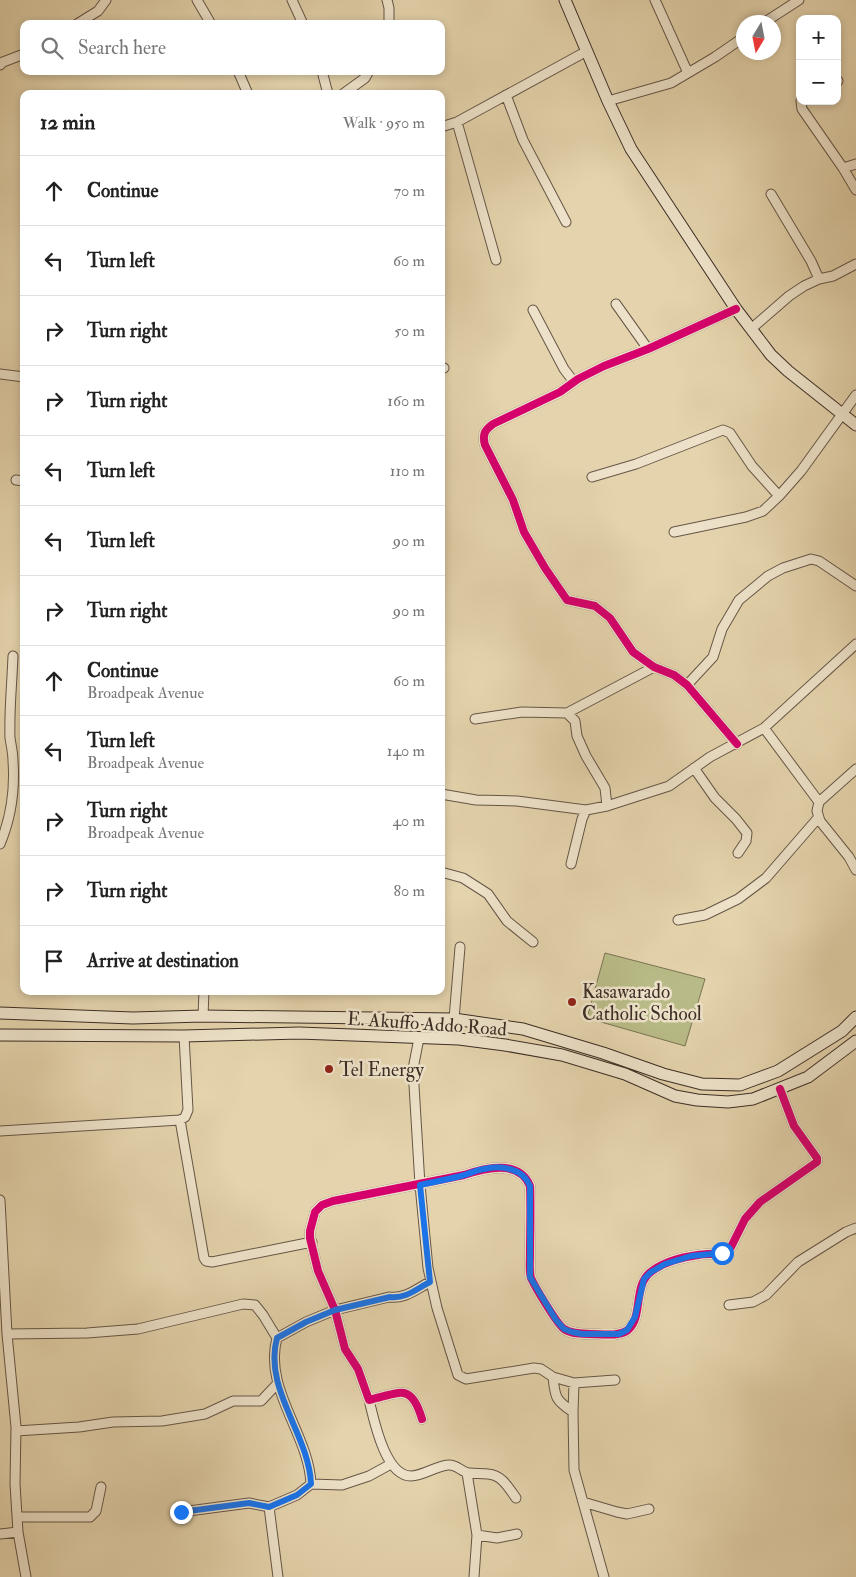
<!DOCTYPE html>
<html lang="en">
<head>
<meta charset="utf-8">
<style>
  :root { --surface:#fff; --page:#f2f2f2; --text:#222; --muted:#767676; --line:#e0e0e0 }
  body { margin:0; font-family:"IM FELL Double Pica",serif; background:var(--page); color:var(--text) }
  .controls { position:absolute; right:15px; top:15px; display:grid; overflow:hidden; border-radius:10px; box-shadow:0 2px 8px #0003 }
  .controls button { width:45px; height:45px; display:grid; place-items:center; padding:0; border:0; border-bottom:1px solid var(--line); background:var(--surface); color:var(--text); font:25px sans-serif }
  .compass { position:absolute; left:736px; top:15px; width:45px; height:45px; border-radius:50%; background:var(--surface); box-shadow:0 2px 8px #0003; rotate:190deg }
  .stop { position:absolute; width:15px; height:15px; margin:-11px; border:4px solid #1a73e8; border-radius:50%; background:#fff }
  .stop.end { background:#1a73e8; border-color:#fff; box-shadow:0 1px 5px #0008 }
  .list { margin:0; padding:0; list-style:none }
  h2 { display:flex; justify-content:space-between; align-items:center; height:65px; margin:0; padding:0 20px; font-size:21px }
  h2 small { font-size:16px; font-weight:400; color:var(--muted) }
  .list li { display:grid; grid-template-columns:32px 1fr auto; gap:15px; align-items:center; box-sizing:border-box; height:70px; padding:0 20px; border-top:1px solid var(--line) }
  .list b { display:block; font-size:19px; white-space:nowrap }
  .list p { margin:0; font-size:16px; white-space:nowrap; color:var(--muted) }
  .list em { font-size:16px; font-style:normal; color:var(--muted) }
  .icon { flex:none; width:28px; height:28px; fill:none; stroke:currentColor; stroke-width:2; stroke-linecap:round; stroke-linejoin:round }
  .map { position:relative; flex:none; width:856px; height:1577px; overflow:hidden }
  .search { position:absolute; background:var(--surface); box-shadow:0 2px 8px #0003; left:20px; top:20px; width:425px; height:55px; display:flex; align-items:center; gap:12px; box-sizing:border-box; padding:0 18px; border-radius:10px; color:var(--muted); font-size:19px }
  .panel { position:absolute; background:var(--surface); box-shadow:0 2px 8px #0003; left:20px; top:90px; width:425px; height:905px; border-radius:10px }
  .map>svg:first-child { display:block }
</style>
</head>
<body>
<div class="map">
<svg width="856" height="1577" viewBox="0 0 856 1577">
  <rect width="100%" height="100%" fill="#e4d3ac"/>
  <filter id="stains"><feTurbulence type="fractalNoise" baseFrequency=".004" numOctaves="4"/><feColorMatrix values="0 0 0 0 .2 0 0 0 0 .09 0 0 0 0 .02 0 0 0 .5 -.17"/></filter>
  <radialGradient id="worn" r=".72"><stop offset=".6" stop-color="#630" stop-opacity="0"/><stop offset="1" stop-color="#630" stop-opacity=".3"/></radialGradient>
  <path fill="#b8bb87" stroke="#7a7456" d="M605,953L705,979L685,1046L587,1018Z"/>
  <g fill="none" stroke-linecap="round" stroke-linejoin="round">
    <g stroke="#665647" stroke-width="11">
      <path id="street" d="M197,0L211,24
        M292,0L303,24
        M387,0L389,8V24
        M655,0L688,73
        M765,22L799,0
        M77,24L98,11L106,0
        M0,65L3,62L24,54
        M238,71L248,94
        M322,71L328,94
        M837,82L838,81
        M343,94L365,78L369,71
        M506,95L523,140L566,222
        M608,101L671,83L715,57L744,37
        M801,101L802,109L843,168
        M457,122L496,260
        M441,127L457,122L587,51
        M856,164L843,168L856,190
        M771,194L811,261L819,279
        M616,304L648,349
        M736,309L648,349L604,366L578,379L560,392L493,424C485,430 482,434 485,445L513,500L524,532L545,568L567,600L595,606L610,618L633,652L654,667L674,675L687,685L737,744
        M533,310L564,369L574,382
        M751,329L789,296L804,286L819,279L833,276L856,264
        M441,369L444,368
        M0,374L24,377
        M592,477L636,464L723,430L730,433L752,466L779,496
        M16,480L24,481
        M674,532L746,517L763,511L779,496L801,471L856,395
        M687,685L713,657L722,629L739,600L768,576L783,568L811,559L819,561L856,586
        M567,713L575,721L577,736L586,756L605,788L607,806
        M475,719L522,712L567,713L654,667
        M764,728L819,802
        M694,768L715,798L736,819L747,833L746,841L738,853
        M441,794L476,800L517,801L586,810L607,806L669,786L710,757L764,728L856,644
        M819,802L817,811L820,821L849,857L856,870
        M819,802L856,769
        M0,844C11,818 15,789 13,761C13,753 11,745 10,738C9,711 12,683 13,656
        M571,864L582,819L586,810
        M441,872L463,878L488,894L507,921L533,942
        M678,920L705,915L738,899L766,878L818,818
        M203,1016L204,991
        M454,1019L460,947
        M419,1038L413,1069L420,1185L428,1268L437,1308L458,1375L466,1379L534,1368L541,1369L553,1377C555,1397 555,1400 573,1412L574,1470L604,1577
        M180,1120L204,1258L206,1261L212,1262L312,1242
        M0,1131L180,1120L185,1117L188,1110L184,1036
        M0,1200L7,1334L16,1427L15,1484L18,1532L26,1577
        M729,1305L753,1302L766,1295L798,1262L846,1232L856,1228
        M7,1334L87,1333L138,1329L243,1304L255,1305L263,1315L277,1338
        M553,1377L574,1383L615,1380
        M369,1400C374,1420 385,1476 411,1476C423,1476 436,1466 448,1465C457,1464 461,1472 469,1473C475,1474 482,1473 488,1474C502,1475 508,1487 516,1498
        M573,1412L574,1383
        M422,1419C411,1382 400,1393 369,1400L358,1369L345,1349L335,1310L318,1271L310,1238V1231L315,1212L322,1205L333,1201L464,1175C485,1168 519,1159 530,1186C531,1209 530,1232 530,1255C530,1262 529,1272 531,1278C535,1287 557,1324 564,1329C572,1334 582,1334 590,1334C601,1334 619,1337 628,1330C644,1316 632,1285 652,1271C664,1262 683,1257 698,1255C711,1253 720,1256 731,1247L745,1219L760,1202L817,1162V1158L794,1126L780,1089
        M16,1431L79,1427L113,1422L162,1421L205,1414L233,1401H261L278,1383
        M467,1473L477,1535L474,1577
        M311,1484L342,1485L369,1476L391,1464
        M583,1502L617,1512L627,1514L649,1509
        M181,1512L249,1503L269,1507
        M17,1517H90L96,1511L101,1487
        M0,1534L18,1532
        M477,1535L497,1538L517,1534
        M278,1577L269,1507L297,1495L311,1484C309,1434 263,1389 277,1338L306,1322L335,1310L389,1297C406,1299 416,1289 430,1282"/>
    </g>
    <g stroke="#3c2d25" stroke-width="13">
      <path id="secondary" d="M565,0L608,101L631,149L736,309L771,355L788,371L856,425
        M0,1013L133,1018L203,1016L454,1019L523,1029L603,1053L663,1074L702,1084L740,1085L778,1071L842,1031L856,1017
        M0,1035L184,1036L299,1033L459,1039L505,1045L562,1055L625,1074L675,1096L697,1100L728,1102L753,1099L808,1077L856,1041"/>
    </g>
    <use href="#street" stroke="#ede2c9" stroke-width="9"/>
    <use href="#secondary" stroke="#ede2c9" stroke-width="11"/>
    <g stroke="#ede2c9" stroke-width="11">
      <path id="cycleway" d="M736,309L648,349L604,366L578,379L560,392L493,424C485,430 482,434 485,445L513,500L524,532L545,568L567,600L595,606L610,618L633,652L654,667L674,675L687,685L737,744
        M422,1419C411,1382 400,1393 369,1400L358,1369L345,1349L335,1310L318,1271L310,1238V1231L315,1212L322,1205L333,1201L464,1175C485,1168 519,1159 530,1186C531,1209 530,1232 530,1255C530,1262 529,1272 531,1278C535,1287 557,1324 564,1329C572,1334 582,1334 590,1334C601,1334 619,1337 628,1330C644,1316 632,1285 652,1271C664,1262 683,1257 698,1255C711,1253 720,1256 731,1247L745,1219L760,1202L817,1162V1158L794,1126L780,1089"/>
    </g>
    <use href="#cycleway" stroke="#d6006c" stroke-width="8"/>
  </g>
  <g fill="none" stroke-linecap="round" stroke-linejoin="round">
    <path stroke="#1a73e8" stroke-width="6" d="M181,1512L249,1503L269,1507L297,1495L311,1484C309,1434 263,1389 277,1338L306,1322L335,1310L390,1297C406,1299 416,1289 430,1282L420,1185C434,1182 448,1179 461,1176C469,1174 476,1170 484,1169C501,1165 523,1168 530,1186V1277L556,1320L564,1329L572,1332L582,1334H619L627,1330L635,1317L644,1279L651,1272L665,1264L691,1256L722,1253"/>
  </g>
  <g fill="#8f2418" stroke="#ede2c9" stroke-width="2">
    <circle cx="572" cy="1002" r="5"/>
    <circle cx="329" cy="1069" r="5"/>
  </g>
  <g text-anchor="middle" stroke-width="5" stroke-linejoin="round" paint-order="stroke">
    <g font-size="19" fill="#3c2d25" stroke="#ede2c9" text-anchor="start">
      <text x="582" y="998">Kasawarado<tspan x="582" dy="22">Catholic School</tspan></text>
      <text x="339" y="1076">Tel Energy</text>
    </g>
    <g font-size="19" fill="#3c2d25" stroke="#ede2c9">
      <text transform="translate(427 1023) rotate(4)" y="7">E. Akuffo Addo Road</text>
    </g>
  </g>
  <rect width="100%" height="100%" filter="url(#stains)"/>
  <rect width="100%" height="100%" fill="url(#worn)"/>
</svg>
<div class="controls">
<button>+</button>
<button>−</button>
</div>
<svg class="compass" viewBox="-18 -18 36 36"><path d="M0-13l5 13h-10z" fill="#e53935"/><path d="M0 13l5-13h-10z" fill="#767676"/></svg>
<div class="stop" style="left:722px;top:1253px"></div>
<div class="stop end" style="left:181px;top:1512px"></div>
<div class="search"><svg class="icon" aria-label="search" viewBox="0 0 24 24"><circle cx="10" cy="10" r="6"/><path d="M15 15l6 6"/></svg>Search here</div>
<section class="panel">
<h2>12 min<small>Walk · 950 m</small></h2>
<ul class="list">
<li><svg class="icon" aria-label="ahead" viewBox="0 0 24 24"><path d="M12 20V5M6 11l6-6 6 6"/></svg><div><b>Continue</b></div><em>70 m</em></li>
<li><svg class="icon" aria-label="left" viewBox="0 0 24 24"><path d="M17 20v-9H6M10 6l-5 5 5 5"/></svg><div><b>Turn left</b></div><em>60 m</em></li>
<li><svg class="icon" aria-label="right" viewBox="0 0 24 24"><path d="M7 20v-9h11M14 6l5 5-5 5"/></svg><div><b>Turn right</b></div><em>50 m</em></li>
<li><svg class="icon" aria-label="right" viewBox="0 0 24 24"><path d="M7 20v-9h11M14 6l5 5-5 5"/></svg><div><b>Turn right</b></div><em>160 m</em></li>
<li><svg class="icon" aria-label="left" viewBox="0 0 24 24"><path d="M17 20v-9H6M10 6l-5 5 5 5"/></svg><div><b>Turn left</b></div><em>110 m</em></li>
<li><svg class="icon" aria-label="left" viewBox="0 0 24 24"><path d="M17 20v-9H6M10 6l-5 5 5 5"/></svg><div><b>Turn left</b></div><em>90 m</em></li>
<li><svg class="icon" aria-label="right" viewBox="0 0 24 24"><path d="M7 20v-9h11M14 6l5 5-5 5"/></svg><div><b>Turn right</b></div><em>90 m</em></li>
<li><svg class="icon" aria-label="ahead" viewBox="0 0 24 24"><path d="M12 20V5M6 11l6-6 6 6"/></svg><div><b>Continue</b><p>Broadpeak Avenue</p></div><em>60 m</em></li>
<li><svg class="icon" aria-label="left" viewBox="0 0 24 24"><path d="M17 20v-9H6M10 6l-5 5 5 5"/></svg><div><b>Turn left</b><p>Broadpeak Avenue</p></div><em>140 m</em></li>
<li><svg class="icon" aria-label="right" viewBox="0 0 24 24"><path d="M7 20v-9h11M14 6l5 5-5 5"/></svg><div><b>Turn right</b><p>Broadpeak Avenue</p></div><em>40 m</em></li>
<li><svg class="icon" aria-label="right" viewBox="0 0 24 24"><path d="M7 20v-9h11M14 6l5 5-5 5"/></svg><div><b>Turn right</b></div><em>80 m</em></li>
<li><svg class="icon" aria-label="arrive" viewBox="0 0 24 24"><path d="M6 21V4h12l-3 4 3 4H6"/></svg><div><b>Arrive at destination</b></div></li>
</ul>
</section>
</div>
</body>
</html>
